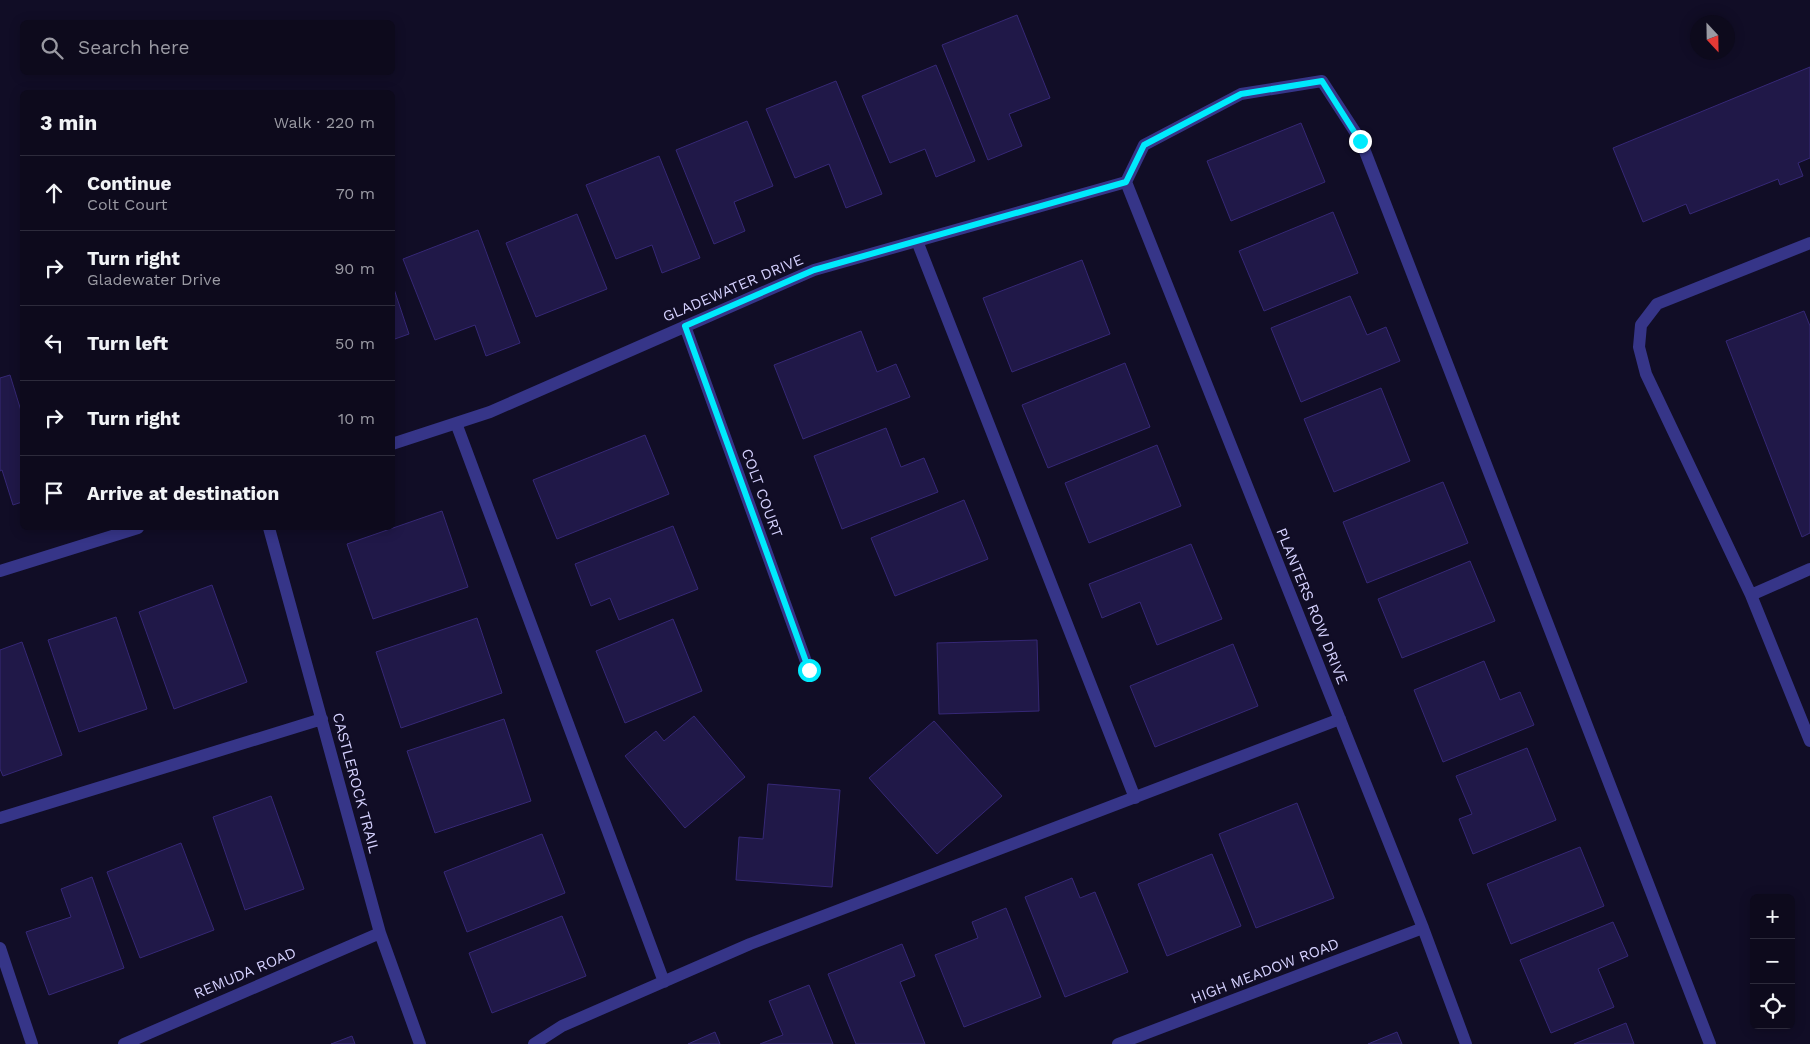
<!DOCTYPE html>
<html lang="en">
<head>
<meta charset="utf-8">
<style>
  :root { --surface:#0d0a1c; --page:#161325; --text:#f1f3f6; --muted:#9a9aa3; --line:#2d2b3b }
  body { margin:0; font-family:"Work Sans",sans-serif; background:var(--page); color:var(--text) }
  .controls { position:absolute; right:15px; bottom:15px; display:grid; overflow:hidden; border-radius:8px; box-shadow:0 2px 12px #0003 }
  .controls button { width:45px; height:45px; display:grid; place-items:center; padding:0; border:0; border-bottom:1px solid var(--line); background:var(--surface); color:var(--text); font:25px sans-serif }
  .compass { position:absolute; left:1690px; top:15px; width:45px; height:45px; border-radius:50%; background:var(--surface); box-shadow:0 2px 12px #0003; rotate:158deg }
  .stop { position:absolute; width:15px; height:15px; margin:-11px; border:4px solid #00eafd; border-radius:50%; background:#fff }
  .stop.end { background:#00eafd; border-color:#fff; box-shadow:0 1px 5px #0008 }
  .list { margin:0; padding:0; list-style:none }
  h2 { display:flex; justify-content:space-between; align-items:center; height:65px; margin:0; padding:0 20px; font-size:21px }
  h2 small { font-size:16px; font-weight:400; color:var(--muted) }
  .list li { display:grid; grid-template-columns:32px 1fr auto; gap:15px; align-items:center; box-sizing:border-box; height:75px; padding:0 20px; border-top:1px solid var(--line) }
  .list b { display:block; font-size:19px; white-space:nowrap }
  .list p { margin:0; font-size:16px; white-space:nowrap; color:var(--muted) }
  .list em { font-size:16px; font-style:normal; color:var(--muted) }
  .icon { flex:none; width:28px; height:28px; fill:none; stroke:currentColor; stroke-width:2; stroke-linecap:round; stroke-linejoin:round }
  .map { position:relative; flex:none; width:1810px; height:1044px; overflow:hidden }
  .search { position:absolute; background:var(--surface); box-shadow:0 2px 12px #0003; left:20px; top:20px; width:375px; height:55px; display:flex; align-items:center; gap:12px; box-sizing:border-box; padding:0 18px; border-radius:8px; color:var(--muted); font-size:19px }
  .panel { position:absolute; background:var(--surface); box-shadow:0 2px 12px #0003; left:20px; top:90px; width:375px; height:440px; border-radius:8px }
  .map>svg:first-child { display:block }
</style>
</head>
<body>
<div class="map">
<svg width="1810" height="1044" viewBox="0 0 1810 1044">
  <rect width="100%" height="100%" fill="#110d26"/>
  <path fill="#201848" stroke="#362876" d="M1017,15L1050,98L1009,114L1022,146L988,160L942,45Z
    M936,65L975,161L936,177L925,149L890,163L862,96Z
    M1810,67V158L1798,163L1803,176L1780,185L1778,179L1690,214L1686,204L1643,222L1613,148Z
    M836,81L882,194L846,208L829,164L795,178L766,109Z
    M747,121L773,186L734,202L745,231L714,244L676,150Z
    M1301,123L1325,182L1231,221L1207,161Z
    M659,156L700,258L662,273L652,245L616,259L586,185Z
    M1333,212L1358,273L1264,311L1239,251Z
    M577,214L607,289L536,317L506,243Z
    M478,230L520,343L486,356L475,325L435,340L403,259Z
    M1082,260L1110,334L1012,372L983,298Z
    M392,283L409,334L392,340Z
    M1350,296L1367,335L1386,327L1400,361L1301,402L1271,328Z
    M1804,311L1810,326V533L1802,537L1726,341Z
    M861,331L877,372L896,364L910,397L803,439L774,365Z
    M1125,363L1150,427L1048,468L1022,405Z
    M10,375L22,414V502L13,505L2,470L0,471V378Z
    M1381,388L1410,461L1334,492L1304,419Z
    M886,428L901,467L924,458L938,492L842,529L814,456Z
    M645,435L669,494L557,539L533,480Z
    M1157,445L1181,506L1089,543L1065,483Z
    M1443,482L1468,543L1367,583L1343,522Z
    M964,500L988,559L895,596L871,538Z
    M442,511L468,587L373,619L347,544Z
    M673,526L698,589L619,620L610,598L591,606L575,564Z
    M1191,544L1222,619L1157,645L1140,602L1102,618L1089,584Z
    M1470,561L1495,621L1402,658L1378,599Z
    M212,585L247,682L174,709L139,612Z
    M116,617L147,709L79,732L48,640Z
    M477,618L502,693L401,728L376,652Z
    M673,619L702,691L625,723L596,651Z
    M1037,640L1039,711L939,714L937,643Z
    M22,642L62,755L3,776L0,769V650Z
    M1233,644L1258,706L1155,747L1130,686Z
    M1484,661L1500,700L1520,692L1534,725L1443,762L1414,690Z
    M694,716L745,777L685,828L625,756L656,731L664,741Z
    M504,719L531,801L435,833L407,751Z
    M934,721L1002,796L937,854L869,778Z
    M1527,748L1556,820L1473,854L1459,819L1472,814L1456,776Z
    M768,784L840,790L832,887L736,880L739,837L763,839Z
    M271,796L304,889L245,910L213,817Z
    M1297,803L1334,898L1256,928L1219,834Z
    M542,834L565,893L467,932L444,872Z
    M181,843L214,930L140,958L107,872Z
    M1580,847L1604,906L1511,944L1487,884Z
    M1212,854L1241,926L1167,956L1138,884Z
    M92,877L124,968L49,995L26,932L71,917L61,889Z
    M1072,878L1080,898L1095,892L1128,972L1065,997L1025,897Z
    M1006,908L1041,997L964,1027L935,955L978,938L972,922Z
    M562,916L586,976L492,1013L469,953Z
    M1613,922L1628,956L1598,969L1614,1007L1551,1033L1520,960Z
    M902,944L915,976L900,982L925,1044H856L828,974Z
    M809,985L833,1044H760L783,1035L769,1001Z
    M1626,1023L1634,1044H1574Z
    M715,1032L720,1044H688Z
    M1397,1032L1402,1044H1368Z
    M352,1036L355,1044H331Z"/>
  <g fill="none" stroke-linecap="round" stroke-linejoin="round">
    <path stroke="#363588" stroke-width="12" d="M1126,182L1144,145L1241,94L1322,81L1361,141L1710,1044
      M1126,182L1423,928L1466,1044
      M917,241L1135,798
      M1810,243L1657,304L1641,325L1639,347L1646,374L1751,595L1810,741
      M685,326L809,670
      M456,423L664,982
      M392,444L490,412L814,270L1126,182
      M269,528L380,933L420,1044
      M0,571L138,528
      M1751,595L1810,569
      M0,818L322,719
      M0,948L32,1044
      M124,1044L380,933
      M534,1044L562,1026L750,944L1340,719
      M1118,1044L1423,928"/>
  </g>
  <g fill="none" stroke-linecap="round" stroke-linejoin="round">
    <path stroke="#00eafd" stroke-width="6" d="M809,670L685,326L814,270L1126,182L1144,145L1241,94L1322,81L1360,141"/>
  </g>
  <g text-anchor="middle" stroke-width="4.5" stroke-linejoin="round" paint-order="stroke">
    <g font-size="15" fill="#d6d2ff" stroke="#110d26">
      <text transform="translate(733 288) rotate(-23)" y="5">GLADEWATER DRIVE</text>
      <text transform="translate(762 493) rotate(70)" y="5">COLT COURT</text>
      <text transform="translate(1312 606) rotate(68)" y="5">PLANTERS ROW DRIVE</text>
      <text transform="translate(356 783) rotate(75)" y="5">CASTLEROCK TRAIL</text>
      <text transform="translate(1265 971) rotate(-21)" y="5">HIGH MEADOW ROAD</text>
      <text transform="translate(245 973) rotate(-23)" y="5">REMUDA ROAD</text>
    </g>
  </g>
</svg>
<div class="controls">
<button>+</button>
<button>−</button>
<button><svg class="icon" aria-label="locate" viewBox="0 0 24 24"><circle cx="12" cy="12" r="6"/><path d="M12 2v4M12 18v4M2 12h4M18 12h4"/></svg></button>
</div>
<svg class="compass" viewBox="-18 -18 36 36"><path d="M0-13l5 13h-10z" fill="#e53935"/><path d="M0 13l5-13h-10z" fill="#9a9aa3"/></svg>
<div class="stop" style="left:809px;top:670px"></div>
<div class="stop end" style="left:1360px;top:141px"></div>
<div class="search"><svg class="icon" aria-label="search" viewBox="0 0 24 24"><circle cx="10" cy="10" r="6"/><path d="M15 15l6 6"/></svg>Search here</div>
<section class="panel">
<h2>3 min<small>Walk · 220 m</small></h2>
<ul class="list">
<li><svg class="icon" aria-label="ahead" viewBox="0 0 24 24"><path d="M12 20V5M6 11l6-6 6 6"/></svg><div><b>Continue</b><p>Colt Court</p></div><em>70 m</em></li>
<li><svg class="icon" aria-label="right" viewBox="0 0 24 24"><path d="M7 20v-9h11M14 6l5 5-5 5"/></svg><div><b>Turn right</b><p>Gladewater Drive</p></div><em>90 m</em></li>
<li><svg class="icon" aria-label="left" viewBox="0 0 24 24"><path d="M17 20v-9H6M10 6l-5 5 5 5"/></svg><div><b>Turn left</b></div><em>50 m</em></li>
<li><svg class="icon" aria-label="right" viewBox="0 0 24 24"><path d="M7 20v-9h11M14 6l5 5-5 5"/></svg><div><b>Turn right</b></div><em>10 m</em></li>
<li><svg class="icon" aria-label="arrive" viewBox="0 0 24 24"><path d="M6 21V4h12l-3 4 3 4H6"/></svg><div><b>Arrive at destination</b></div></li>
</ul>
</section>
</div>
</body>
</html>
